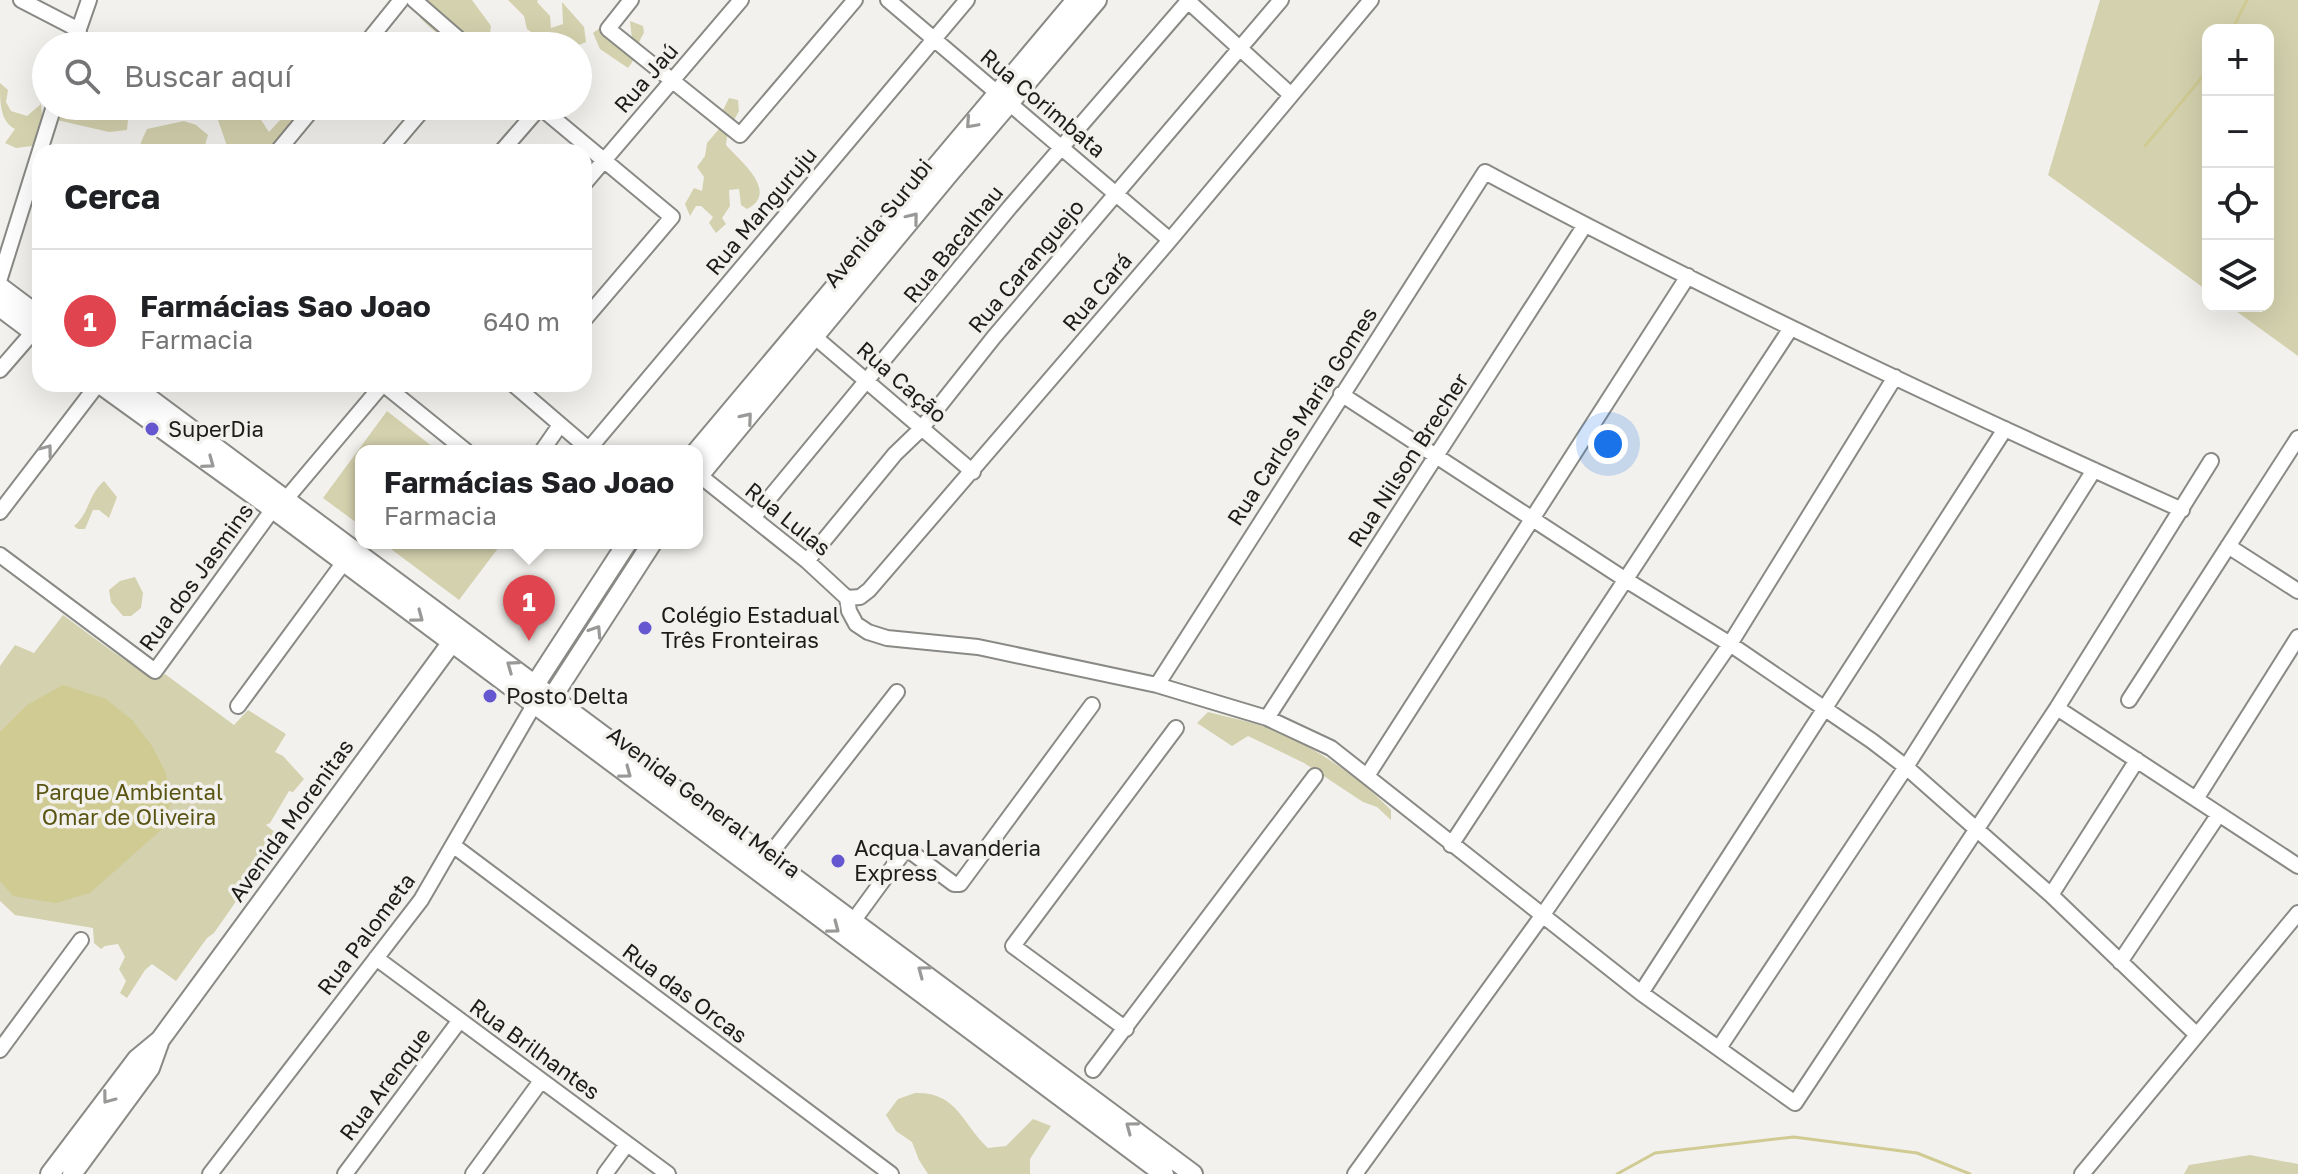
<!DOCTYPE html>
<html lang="es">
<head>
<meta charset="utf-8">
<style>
  :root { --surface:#fff; --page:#f6f6f6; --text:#202124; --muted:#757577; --line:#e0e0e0; --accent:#ea580c }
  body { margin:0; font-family:"Golos Text",sans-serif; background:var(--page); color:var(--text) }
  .controls { position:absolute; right:24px; top:24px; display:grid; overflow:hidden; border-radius:16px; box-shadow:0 8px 32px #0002 }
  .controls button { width:72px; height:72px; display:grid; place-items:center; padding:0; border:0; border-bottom:2px solid var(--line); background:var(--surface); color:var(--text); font:40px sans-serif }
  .you { position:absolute; left:1608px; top:444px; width:28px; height:28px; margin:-20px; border:6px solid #fff; border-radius:50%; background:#1a73e8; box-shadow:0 0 0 12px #1a73e833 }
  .badge { display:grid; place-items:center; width:52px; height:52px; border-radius:50%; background:var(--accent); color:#fff; font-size:26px; font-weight:700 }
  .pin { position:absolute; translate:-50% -66px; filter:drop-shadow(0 2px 4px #0008) }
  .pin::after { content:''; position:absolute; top:42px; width:28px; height:24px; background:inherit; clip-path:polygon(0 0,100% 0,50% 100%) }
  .popup { position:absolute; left:355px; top:445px; width:348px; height:104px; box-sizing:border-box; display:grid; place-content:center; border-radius:16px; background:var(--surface); filter:drop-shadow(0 2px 6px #0005); font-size:26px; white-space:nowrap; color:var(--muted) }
  .popup b { font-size:30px; color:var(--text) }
  .popup::after { content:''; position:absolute; left:50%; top:100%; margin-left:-16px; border:16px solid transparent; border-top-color:var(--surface) }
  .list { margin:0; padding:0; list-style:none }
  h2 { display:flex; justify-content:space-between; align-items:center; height:104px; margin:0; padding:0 32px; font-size:34px }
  h2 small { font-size:26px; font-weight:400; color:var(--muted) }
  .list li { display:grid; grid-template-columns:52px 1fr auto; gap:24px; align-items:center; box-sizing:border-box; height:144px; padding:0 32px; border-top:2px solid var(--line) }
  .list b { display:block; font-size:30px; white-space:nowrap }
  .list p { margin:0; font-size:26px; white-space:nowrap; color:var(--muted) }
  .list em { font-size:26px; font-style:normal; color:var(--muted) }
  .icon { flex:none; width:44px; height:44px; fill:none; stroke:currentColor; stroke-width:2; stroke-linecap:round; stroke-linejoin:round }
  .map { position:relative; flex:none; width:2298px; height:1174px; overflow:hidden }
  .search { position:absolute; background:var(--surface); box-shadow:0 8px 32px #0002; left:32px; top:32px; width:560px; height:88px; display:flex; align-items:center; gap:20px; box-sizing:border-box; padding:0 28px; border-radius:44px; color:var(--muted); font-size:30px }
  .panel { position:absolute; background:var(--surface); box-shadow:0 8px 32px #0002; left:32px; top:144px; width:560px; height:248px; border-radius:24px }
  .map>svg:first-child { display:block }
</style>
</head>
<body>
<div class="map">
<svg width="2298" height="1174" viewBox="0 0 2298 1174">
  <rect width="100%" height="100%" fill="#f2f1ed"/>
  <path fill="#d4d1ae" d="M420,0H472L491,26L489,39C462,56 441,38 420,18Z
    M508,0H538L537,2L550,16L551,28L563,24L562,2L584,27L586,42C564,53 545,43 527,29L524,16Z
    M2100,0H2298V356L2229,306H2268V30H2208V291L2048,175Z
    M630,21L643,26L644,33C636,44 638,57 628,68L600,49L593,33L605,24L618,26L627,39H632Z
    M0,83L8,90L6,102L11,111L27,116L41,104L43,128L32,146L16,148L5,143L15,129C0,121 0,103 0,83Z
    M729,98L738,100L739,111L733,122L738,135L727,136L726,145C740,161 780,192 747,209L741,205L739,189L729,190L730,206L722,218L726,224L716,233L709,223L713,217L701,206H696L690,216L685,204L694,188L702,191L704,177L697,167L705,156L707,143L719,129L722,112Z
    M58,106H105L128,120L127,130L109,132L57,120Z
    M222,106H252L269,132L293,106H313L274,152H229L218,120Z
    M184,121L196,125L208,135L203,152H140L141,142L147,129Z
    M387,411L438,451H361V526L323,498Z
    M104,481L117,497L109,518L99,510H93L85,529H78L74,526C90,513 87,496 104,481Z
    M383,543H502L459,600Z
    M135,577L143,593L141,608L131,616H123L111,602L109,590L120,581Z
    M63,615C84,630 104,646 125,660C137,667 148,669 157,680L165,674L234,725L248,710L286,734L275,752L283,756L304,779L293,792L289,791L270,823L266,825L281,837L214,933L207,938L176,981L152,964L145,970L127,998L120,993L126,981L119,969L125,957L118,944L105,946L101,949L94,943L93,928L15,915L0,901V666L15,645L34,653Z
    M1208,712C1227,717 1249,721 1268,728C1313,746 1357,775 1391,810V820L1377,807L1363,802L1304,763L1248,736L1232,746L1197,723Z
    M915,1093C958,1092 961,1123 988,1148L1006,1146L1033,1119L1051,1126L1030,1159V1174H928L919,1160L912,1142L896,1131L886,1115L898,1099Z
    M2250,1155L2298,1164V1174H2184L2189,1165Z"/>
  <path fill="#d0cb93" d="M63,685L106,699L132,720L152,746L165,771L172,799L162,829L90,893L56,903L13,896L0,881V732L27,705Z"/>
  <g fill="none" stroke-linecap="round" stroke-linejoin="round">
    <path stroke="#d0cb93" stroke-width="3" d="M2232,30L2247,0
      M2145,146L2208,70
      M1617,1174L1655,1153L1794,1137L1917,1153L1970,1174"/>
    <g stroke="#898985" stroke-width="18">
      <path id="street" d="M21,0L79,30
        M414,0L467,46
        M631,0L608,29L740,135L855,0
        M888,0L1170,240
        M1188,1L1291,95
        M73,46L89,0
        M364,46L401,0
        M277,152L315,106
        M387,152L426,106
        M501,152L540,107L672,217L584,320
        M584,184L741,0
        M0,278L54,106
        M809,332L973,472
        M0,370L33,332
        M383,384L466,451
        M513,384L591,451
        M1341,394L1626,580L1730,644L1872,741L1906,767L2051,895L2197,1035
        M589,449L967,0
        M542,451L560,425
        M699,475L807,561L847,598
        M286,499L383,384
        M0,512L98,384
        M753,518L1010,207L1189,0
        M2228,546L2298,591
        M0,555L155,671L273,509
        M807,561L895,454L921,429L994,337L1281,0
        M847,598L849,611L856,624L868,632L887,638L978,647L1157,685L1267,718L1331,748L1641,993L1795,1103L2057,708L2211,461
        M847,598L860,597L869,590L1170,240L1371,0
        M1157,685L1485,172C1713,294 1947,404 2182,510
        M2129,700L2298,438
        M238,706L344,562
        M2057,708L2298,866
        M1267,718L1585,225
        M1367,776L1688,276
        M2196,799L2298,637
        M1451,845L1791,328
        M454,846L891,1174
        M768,857L897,692
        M2051,895L2137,760
        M854,920L903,853L911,852L954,884H960L1092,705
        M376,958L668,1174
        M2120,962L2219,814
        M1641,993L2005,429
        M1126,1029L1013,946L1176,728
        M1719,1048L1906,767L2094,470
        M0,1050L81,940
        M1093,1070L1315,776
        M210,1174L421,900L534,705
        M345,1174L460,1020
        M473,1174L541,1081
        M605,1174L627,1144
        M1355,1174L1542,916L1730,644L1895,377
        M2082,1174L2298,913"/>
    </g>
    <g stroke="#898985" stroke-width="22">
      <path id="secondary" d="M0,287L40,317
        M0,307L40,337
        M100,384L273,509L1164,1174
        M130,384L1193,1174
        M697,451L1076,0
        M697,478L948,175L1097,0
        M532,693L536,683L627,543
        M547,702L553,696L652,543
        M50,1174L137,1059L160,1040L458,634
        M72,1174L150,1068L159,1043"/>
    </g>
    <use href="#street" stroke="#fff" stroke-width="14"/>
    <use href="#secondary" stroke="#fff" stroke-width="18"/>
  </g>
  <defs><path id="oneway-chevron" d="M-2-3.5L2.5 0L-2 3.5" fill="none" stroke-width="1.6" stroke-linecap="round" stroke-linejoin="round" transform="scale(2)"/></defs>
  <g stroke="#999998">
    <use href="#oneway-chevron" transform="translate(971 123) rotate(132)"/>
    <use href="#oneway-chevron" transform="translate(913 218) rotate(-51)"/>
    <use href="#oneway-chevron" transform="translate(747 418) rotate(-50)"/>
    <use href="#oneway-chevron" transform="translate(47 450) rotate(-53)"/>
    <use href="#oneway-chevron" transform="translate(209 463) rotate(36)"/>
    <use href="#oneway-chevron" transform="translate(418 617) rotate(37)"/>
    <use href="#oneway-chevron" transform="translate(596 631) rotate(-57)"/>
    <use href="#oneway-chevron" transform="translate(512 666) rotate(-144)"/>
    <use href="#oneway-chevron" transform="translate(626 773) rotate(37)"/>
    <use href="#oneway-chevron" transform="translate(834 928) rotate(37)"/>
    <use href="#oneway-chevron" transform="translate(923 971) rotate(-143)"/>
    <use href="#oneway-chevron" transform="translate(108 1098) rotate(127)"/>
    <use href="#oneway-chevron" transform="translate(1131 1127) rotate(-143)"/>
  </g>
  <g fill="#6557d0" stroke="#f2f1ed" stroke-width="3">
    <circle cx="152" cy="429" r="8"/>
    <circle cx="645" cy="628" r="8"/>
    <circle cx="490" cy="696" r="8"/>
    <circle cx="838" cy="861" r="8"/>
  </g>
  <g text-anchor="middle" stroke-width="7" stroke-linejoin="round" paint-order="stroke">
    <g font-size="22" fill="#1c1c1a" stroke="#f2f1ed">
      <text transform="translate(646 78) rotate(-49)" y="8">Rua Jaú</text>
      <text transform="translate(1043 103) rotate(40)" y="8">Rua Corimbata</text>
      <text transform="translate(761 211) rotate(-50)" y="8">Rua Manguruju</text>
      <text transform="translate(878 223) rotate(-51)" y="8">Avenida Surubi</text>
      <text transform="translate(953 244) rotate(-51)" y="8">Rua Bacalhau</text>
      <text transform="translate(1026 266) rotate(-50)" y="8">Rua Caranguejo</text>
      <text transform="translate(1097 292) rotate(-50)" y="8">Rua Cará</text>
      <text transform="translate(902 382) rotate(41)" y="8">Rua Cação</text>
      <text transform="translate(1302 416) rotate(-57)" y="8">Rua Carlos Maria Gomes</text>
      <text transform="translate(1408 460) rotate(-57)" y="8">Rua Nilson Brecher</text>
      <text transform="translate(788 519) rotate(39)" y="8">Rua Lulas</text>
      <text transform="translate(196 577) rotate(-54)" y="8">Rua dos Jasmins</text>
      <text transform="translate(704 802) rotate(37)" y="8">Avenida General Meira</text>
      <text transform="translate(291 820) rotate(-54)" y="8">Avenida Morenitas</text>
      <text transform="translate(366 934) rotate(-53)" y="8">Rua Palometa</text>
      <text transform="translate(685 993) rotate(37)" y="8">Rua das Orcas</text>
      <text transform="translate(535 1049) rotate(36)" y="8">Rua Brilhantes</text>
      <text transform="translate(385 1084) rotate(-53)" y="8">Rua Arenque</text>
    </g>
    <g font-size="22" fill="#1c1c1a" stroke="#f2f1ed" text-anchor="start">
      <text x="168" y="437">SuperDia</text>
      <text x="661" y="623">Colégio Estadual<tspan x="661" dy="25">Três Fronteiras</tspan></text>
      <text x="506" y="704">Posto Delta</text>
      <text x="854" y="856">Acqua Lavanderia<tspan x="854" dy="25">Express</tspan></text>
    </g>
    <g font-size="22" fill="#5a5413" stroke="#f2f1ed">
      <text x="129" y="800">Parque Ambiental<tspan x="129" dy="25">Omar de Oliveira</tspan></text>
    </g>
  </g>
</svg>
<div class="controls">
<button>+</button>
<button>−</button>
<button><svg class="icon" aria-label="locate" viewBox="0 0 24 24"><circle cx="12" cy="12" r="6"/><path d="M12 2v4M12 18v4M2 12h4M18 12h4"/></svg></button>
<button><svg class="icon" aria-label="layers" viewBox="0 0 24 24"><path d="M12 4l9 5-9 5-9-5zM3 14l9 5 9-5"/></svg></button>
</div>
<div class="you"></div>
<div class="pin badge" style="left:529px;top:641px;background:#e0444e">1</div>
<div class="popup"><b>Farmácias Sao Joao</b>Farmacia</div>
<div class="search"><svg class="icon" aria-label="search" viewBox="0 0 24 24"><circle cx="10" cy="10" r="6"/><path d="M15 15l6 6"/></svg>Buscar aquí</div>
<section class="panel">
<h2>Cerca<small></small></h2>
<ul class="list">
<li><span class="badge" style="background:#e0444e">1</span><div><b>Farmácias Sao Joao</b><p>Farmacia</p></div><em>640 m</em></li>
</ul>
</section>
</div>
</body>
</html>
